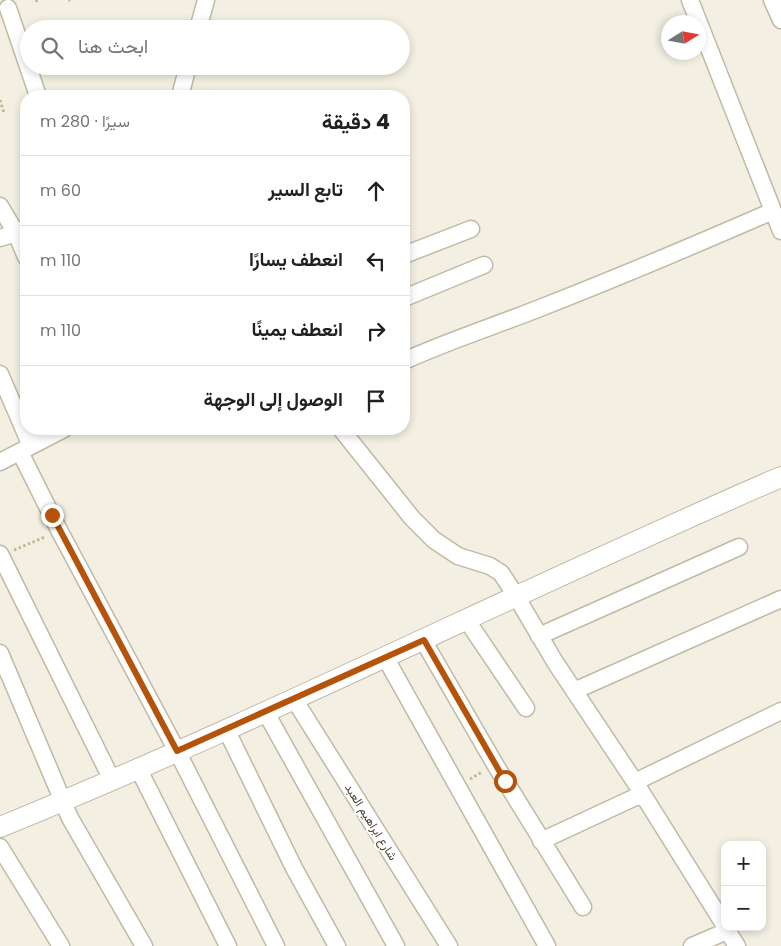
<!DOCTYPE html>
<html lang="ar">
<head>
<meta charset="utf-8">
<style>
  :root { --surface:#fff; --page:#f2f2f2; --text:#202124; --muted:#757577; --line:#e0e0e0 }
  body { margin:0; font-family:Poppins,Vazirmatn,sans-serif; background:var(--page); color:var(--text); direction:rtl }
  .controls { position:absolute; right:15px; bottom:15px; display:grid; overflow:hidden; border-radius:10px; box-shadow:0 2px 8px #0003 }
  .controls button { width:45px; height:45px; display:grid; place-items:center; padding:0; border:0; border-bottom:1px solid var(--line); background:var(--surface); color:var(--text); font:25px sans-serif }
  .compass { position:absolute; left:661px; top:15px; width:45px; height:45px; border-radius:50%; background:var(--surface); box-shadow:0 2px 8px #0003; rotate:79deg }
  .stop { position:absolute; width:15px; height:15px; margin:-11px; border:4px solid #b45309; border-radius:50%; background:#fff }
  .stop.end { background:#b45309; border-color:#fff; box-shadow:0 1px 5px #0008 }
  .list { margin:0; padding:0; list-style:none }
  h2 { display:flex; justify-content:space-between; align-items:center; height:65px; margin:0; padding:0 20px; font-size:21px }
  h2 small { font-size:16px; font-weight:400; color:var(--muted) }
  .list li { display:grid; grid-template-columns:32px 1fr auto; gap:15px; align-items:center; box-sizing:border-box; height:70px; padding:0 20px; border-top:1px solid var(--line) }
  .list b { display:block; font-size:19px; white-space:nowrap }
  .list em { font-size:16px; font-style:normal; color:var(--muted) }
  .icon { flex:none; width:28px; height:28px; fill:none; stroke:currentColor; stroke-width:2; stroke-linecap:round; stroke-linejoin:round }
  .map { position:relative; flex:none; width:781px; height:946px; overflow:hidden; direction:ltr }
  .search { position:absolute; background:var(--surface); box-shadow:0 2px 8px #0003; left:20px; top:20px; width:390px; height:55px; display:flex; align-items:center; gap:12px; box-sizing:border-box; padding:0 18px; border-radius:28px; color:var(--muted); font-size:19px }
  .panel { position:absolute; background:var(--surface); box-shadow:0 2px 8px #0003; left:20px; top:90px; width:390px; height:345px; border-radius:20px; direction:rtl }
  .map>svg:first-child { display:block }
</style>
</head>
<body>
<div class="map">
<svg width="781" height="946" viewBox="0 0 781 946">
  <rect width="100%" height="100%" fill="#f3f0e3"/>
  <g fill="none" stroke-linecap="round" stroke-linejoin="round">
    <g stroke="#c0b9a5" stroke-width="19">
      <path id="minor" d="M690,0L781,231
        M772,0L781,20
        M8,8L38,96
        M198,29L206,0
        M180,96L188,66
        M0,206L16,233L26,257
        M0,238L16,233L26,228
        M404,255L471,229
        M404,298L484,265
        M404,361C450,340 498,325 545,306C622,276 697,244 773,211
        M0,374L31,446
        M341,429L412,518L434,540L458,556L490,566L501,573L516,596L555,662L635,782L725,926
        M20,452L59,530L177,751L276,946
        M0,462L64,429
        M0,554L112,780
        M466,619L526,708
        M539,636L739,547
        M423,640L496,766L583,907
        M0,653L70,818L144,946
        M385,657L547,946
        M574,691L781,599
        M294,699L449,946
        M265,711L396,946
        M226,729L294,868L337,946
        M138,768L228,946
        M635,782L781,711
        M541,841L642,794
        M0,847L61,946
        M725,927L737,946
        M692,946L727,931"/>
    </g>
    <g stroke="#c0b9a5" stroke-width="22">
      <path id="tertiary" d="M0,827C264,720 519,590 781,477"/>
    </g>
    <path stroke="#c3b895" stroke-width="3" stroke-dasharray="2.5 2.5" stroke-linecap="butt" d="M69,0L70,1
      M36,2L37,0
      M0,100L4,113
      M14,550L45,537
      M470,779L482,772"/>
    <use href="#minor" stroke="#fff" stroke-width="16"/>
    <use href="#tertiary" stroke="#fff" stroke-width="20"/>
  </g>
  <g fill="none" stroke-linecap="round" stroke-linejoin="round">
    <path stroke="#b45309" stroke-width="6" d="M52,515L177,751L424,640L505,781"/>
  </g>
  <g text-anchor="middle" stroke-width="4" stroke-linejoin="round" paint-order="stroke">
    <g font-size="12" fill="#464133" stroke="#fff">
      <text transform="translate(371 822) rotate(58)" y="4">شارع ابراهيم العبد</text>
    </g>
  </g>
</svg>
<div class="controls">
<button>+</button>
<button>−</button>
</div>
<svg class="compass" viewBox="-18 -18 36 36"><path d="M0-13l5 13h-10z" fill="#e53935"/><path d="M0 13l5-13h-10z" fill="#757577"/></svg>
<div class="stop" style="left:505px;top:781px"></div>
<div class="stop end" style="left:52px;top:515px"></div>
<div class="search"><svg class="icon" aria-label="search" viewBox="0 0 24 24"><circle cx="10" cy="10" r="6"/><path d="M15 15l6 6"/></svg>ابحث هنا</div>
<section class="panel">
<h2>4 دقيقة<small>سيرًا · 280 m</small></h2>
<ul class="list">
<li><svg class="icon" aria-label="ahead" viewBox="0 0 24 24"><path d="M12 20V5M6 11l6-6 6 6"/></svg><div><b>تابع السير</b></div><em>60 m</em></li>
<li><svg class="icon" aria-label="left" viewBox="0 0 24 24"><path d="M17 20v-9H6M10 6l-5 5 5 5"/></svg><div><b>انعطف يسارًا</b></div><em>110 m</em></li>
<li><svg class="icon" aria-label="right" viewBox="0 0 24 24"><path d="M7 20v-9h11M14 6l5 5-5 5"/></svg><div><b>انعطف يمينًا</b></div><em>110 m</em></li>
<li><svg class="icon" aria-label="arrive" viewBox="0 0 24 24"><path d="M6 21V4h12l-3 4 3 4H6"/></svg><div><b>الوصول إلى الوجهة</b></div></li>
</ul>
</section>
</div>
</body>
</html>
